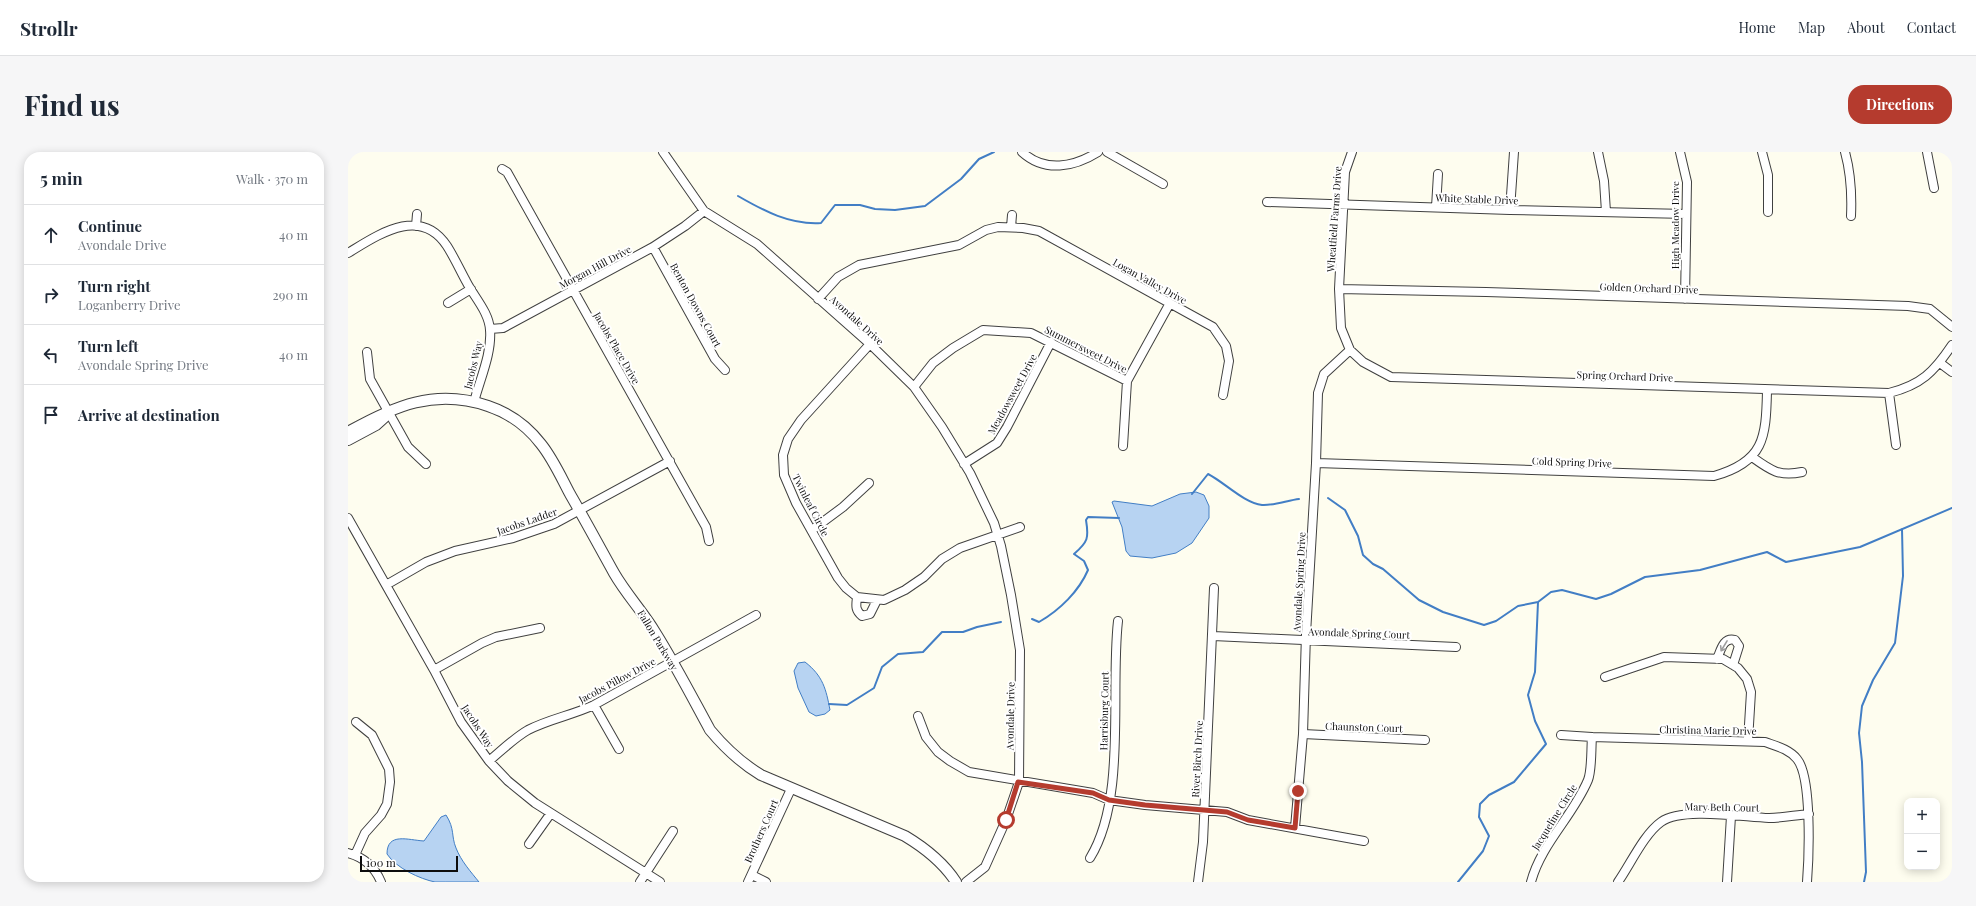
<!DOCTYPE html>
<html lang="en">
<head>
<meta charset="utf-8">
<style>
  :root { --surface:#fff; --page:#f6f6f7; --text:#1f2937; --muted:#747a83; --line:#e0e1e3; --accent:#b53b2e }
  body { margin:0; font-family:"Playfair Display",serif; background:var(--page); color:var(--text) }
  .controls { position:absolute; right:12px; bottom:12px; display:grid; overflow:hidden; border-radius:8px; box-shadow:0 2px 10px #0003 }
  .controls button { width:36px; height:36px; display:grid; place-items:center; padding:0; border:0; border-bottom:1px solid var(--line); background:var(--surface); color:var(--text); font:20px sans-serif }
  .scale { position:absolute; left:12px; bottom:10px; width:98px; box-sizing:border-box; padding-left:4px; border:2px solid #0d0d0d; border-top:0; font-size:11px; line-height:14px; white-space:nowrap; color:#0d0d0d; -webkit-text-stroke:3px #fff; paint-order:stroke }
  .stop { position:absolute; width:12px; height:12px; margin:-9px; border:3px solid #b53b2e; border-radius:50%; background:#fff }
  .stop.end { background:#b53b2e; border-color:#fff; box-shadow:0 1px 4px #0008 }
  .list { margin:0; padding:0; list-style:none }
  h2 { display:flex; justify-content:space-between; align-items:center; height:52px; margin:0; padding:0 16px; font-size:17px }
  h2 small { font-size:13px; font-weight:400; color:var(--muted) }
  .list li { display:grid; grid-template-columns:26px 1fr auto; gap:12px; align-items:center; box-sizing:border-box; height:60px; padding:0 16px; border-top:1px solid var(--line) }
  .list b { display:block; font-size:15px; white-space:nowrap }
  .list p { margin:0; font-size:13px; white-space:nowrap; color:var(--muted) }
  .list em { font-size:13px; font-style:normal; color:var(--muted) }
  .icon { flex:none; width:22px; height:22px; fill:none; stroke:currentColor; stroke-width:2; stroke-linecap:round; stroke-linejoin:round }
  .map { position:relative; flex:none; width:1604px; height:730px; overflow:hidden; border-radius:16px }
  header { display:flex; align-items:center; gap:24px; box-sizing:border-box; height:56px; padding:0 20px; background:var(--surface); border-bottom:1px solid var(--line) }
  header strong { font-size:19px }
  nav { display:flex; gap:22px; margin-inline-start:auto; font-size:14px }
  .intro { display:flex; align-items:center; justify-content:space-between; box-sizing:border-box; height:96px; padding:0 24px }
  h1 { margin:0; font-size:28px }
  .button { padding:10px 18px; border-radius:16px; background:var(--accent); color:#fff; font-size:14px; font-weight:700 }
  main { display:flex; gap:24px; padding:0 24px }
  aside { flex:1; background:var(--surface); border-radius:16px; box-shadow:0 2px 10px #0003 }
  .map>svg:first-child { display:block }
</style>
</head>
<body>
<header>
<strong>Strollr</strong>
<nav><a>Home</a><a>Map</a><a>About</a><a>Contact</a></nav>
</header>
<div class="intro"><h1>Find us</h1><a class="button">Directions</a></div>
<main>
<aside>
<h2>5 min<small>Walk · 370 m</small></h2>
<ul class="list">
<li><svg class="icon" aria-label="ahead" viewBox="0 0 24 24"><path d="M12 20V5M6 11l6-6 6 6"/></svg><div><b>Continue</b><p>Avondale Drive</p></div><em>40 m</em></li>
<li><svg class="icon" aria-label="right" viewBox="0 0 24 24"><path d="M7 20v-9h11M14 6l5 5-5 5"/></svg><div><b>Turn right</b><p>Loganberry Drive</p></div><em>290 m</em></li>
<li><svg class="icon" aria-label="left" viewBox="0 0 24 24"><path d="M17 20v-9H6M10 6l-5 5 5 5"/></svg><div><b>Turn left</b><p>Avondale Spring Drive</p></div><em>40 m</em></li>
<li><svg class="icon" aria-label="arrive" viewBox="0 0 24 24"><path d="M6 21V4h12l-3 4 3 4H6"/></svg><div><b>Arrive at destination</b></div></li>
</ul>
</aside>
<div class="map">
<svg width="1604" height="730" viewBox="0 0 1604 730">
  <rect width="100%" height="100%" fill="#fefdef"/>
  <path fill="#b7d3f2" stroke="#427ec5" d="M848,340L856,343L861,354V366L844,391L828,401L804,406L782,404L778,399L774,375L764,350L766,349L804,354L832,342Z
    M457,510C475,524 478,537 482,558L477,562L468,564L461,560L450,536L446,519L450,511Z
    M98,663C107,677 103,684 108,696C113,709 123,720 131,730C117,730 101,730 87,730C72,727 48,716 39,702C39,680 60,688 76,689L93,665Z"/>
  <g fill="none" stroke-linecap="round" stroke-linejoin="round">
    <path stroke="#427ec5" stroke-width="2" d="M390,44C416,59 442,73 473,71L487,53H512L527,57L547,58L577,54L613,27L631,7L646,0
      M844,342L860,322C876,330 896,351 914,353C924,354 941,348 951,347
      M980,346L997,358L1010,384L1015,403L1025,412L1035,417L1071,448L1095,460L1136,473L1148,469L1170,454L1190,450L1203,440L1214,438L1248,447L1263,442L1297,425L1352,418L1419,400L1438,410L1512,395L1604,356
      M684,467L691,470C712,458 731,439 740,418L736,409L726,402C740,390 741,386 738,368L740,365L771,366
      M481,552L499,553L526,536L534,515L550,502L575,500L594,480H615L629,475L653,470
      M1110,730L1135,699L1141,684L1131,665L1132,652L1141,643L1166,630L1198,592L1187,569L1180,543L1187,520L1190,450
      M1516,730L1518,720L1514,610L1511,581L1514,554L1525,528L1547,491L1555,424L1554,377"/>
    <g stroke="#404040" stroke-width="10">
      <path id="minor" d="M315,0L356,59L409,92L522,192L566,235L594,275L622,321L646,371L653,394L663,443L672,498L671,630L658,668L637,715L618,730
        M674,0C697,21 726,15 750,0
        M759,0L815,32
        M1004,0L997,20L991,137L993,176L1002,198L1015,210L1043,225L1541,241C1573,233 1586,220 1604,193
        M1250,0L1256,29L1258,60
        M1332,0L1339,30L1337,147
        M1414,0L1420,23V60
        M1497,0C1503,22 1504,42 1503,64
        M1579,0L1586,36
        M154,17L159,20L358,375L361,389
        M919,50L1162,58L1338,62
        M1088,55L1090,22
        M1162,58L1166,0
        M68,74L69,62
        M663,75L664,63
        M305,95L367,207L377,218
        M0,101C30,83 72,53 99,94C106,105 112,118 118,129C126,145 141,160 142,178C144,201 132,227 126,250
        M991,137L1138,140L1560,154L1582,157L1604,175
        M470,147L490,125L511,113L611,93L638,78L650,75L675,76L691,79L865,175L878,194L881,209L875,243
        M100,151L123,137
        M142,177L155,176L305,95L337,74L356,59
        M522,192L453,268L440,287L435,303L436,323L448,351L490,426L498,436L509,445L536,448L557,438L576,425L594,407L612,396L672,375
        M19,200L22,227L60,295L78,312
        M1592,211L1604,220
        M566,235L585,211L605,196L635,178L683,181L779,229
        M1541,241L1548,293
        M775,294L779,229L822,151
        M1404,305C1422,318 1431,325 1454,320
        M968,311L1366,324C1416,310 1418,286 1419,239
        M616,312L649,291L659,275L703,190
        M0,366L86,518L113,570L141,609L160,629L187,651L312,730
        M464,378L495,355L521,331
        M38,433L78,410L107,399L165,386L206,372L322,309
        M509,445C508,454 507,458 514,464L522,462L529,448
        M865,484L1108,495
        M1369,507C1373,498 1375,485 1387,488L1391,494L1385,513
        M86,518L134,491L148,485L192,476
        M1257,525L1316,505L1375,507L1390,516L1399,527L1403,540L1400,589
        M246,553L271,597
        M570,564L578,585L590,600L602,609L621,620L745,641L761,648L797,653L879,660L900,668L1016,689
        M955,582L1077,588
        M1213,583L1244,585L1417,590C1428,594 1441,597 1449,607C1464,625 1461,704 1459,730
        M141,609C153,599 166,586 180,578C201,567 225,563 246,553L408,463
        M947,676L955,582L958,482L968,311L970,241L976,222L1002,198
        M181,692L203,661
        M0,701C15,705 27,715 33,730
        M7,703L17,681L33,663L39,652L42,630L41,617L24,583L8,570
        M742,706C779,646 762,540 770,469
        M404,723L418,730
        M292,730L325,679
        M400,730L443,637
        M850,730L855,690L866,436
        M1183,730C1193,692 1225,664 1240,628C1244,618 1243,597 1244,585
        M1270,730C1282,713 1296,682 1313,670C1334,655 1394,665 1421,666C1434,666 1448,663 1461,662
        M1379,730L1383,664"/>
    </g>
    <g stroke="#404040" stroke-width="12">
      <path id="tertiary" d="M0,280C46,254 87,236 140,254C161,261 180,275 193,292C205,307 213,325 222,342C237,368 251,394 266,421C278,442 295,460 307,480C327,512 344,545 362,578C377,596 393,611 413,623L557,684C577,696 595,710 608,730
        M0,288L28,273L38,264"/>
    </g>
    <use href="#minor" stroke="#fff" stroke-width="8"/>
    <use href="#tertiary" stroke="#fff" stroke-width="10"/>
  </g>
  <defs><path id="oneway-shaft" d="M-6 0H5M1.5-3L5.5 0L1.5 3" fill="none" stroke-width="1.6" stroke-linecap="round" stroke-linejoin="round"/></defs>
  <use stroke="#9e9e9e" href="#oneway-shaft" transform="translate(1376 494) rotate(121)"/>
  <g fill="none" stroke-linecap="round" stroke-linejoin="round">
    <path stroke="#b53b2e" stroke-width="5" d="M658,668L670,630L745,641L761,648L797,653L879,660L900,668L947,676L950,639"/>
  </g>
  <g text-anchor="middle" stroke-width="4" stroke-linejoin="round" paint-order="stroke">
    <g font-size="10" fill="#0d0d0d" stroke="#fff">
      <text transform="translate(1129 47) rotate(2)" y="4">White Stable Drive</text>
      <text transform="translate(986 67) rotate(-86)" y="4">Wheatfield Farms Drive</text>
      <text transform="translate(1327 73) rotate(-90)" y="4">High Meadow Drive</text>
      <text transform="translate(247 115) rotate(-28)" y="4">Morgan Hill Drive</text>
      <text transform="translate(802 129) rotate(29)" y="4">Logan Valley Drive</text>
      <text transform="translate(1301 136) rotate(2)" y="4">Golden Orchard Drive</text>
      <text transform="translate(348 153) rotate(61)" y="4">Benton Downs Court</text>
      <text transform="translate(509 168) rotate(42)" y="4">Avondale Drive</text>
      <text transform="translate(269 196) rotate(60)" y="4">Jacobs Place Drive</text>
      <text transform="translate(738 197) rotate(27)" y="4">Summersweet Drive</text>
      <text transform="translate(125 213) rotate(-76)" y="4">Jacobs Way</text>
      <text transform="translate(1277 224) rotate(2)" y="4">Spring Orchard Drive</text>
      <text transform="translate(664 242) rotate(-61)" y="4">Meadowsweet Drive</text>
      <text transform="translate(1224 310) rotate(2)" y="4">Cold Spring Drive</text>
      <text transform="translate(463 353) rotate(63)" y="4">Twinleaf Circle</text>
      <text transform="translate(179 369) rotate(-19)" y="4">Jacobs Ladder</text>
      <text transform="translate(951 430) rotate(-87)" y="4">Avondale Spring Drive</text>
      <text transform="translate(1011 481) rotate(2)" y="4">Avondale Spring Court</text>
      <text transform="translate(310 488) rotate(59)" y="4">Fallon Parkway</text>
      <text transform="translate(269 528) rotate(-28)" y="4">Jacobs Pillow Drive</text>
      <text transform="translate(756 559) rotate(-89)" y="4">Harrisburg Court</text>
      <text transform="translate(662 564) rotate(-89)" y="4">Avondale Drive</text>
      <text transform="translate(130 574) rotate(57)" y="4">Jacobs Way</text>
      <text transform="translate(1016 575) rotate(2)" y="4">Chaunston Court</text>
      <text transform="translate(1360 578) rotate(1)" y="4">Christina Marie Drive</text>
      <text transform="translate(849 607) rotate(-87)" y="4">River Birch Drive</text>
      <text transform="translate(1374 655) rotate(1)" y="4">Mary Beth Court</text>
      <text transform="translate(1206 665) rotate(-58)" y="4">Jacqueline Circle</text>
      <text transform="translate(413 679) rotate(-66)" y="4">Brothers Court</text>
    </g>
  </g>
</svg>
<div class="controls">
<button>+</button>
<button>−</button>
</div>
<div class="scale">100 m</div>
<div class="stop" style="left:658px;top:668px"></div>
<div class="stop end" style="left:950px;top:639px"></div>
</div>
</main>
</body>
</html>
